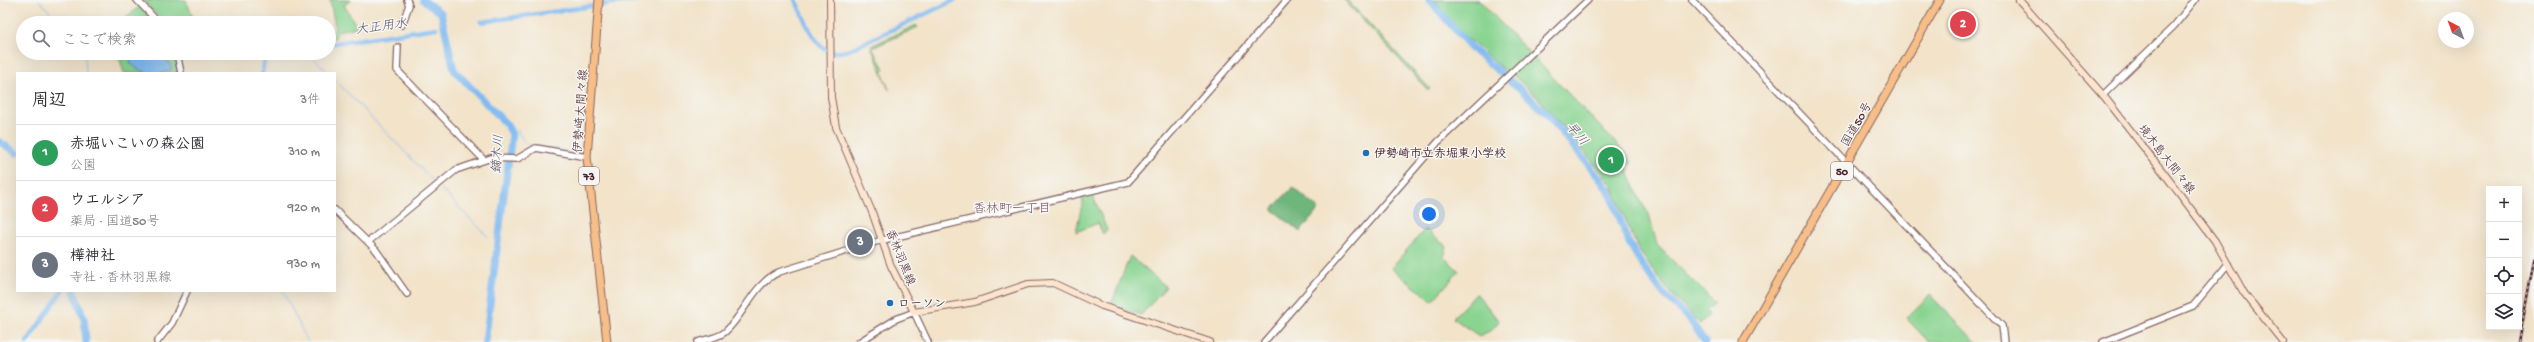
<!DOCTYPE html>
<html lang="ja">
<head>
<meta charset="utf-8">
<style>
  :root { --surface:#fff; --page:#f2f2f3; --text:#2b2b33; --muted:#7c7c81; --line:#e1e1e2; --accent:#1f6fb2 }
  body { margin:0; font-family:"Gochi Hand","Klee One",sans-serif; background:var(--page); color:var(--text) }
  .controls { position:absolute; right:12px; bottom:12px; display:grid; overflow:hidden; border-radius:0px; box-shadow:0 4px 16px #0002 }
  .controls button { width:36px; height:36px; display:grid; place-items:center; padding:0; border:0; border-bottom:1px solid var(--line); background:var(--surface); color:var(--text); font:20px sans-serif }
  .compass { position:absolute; left:2438px; top:12px; width:36px; height:36px; border-radius:50%; background:var(--surface); box-shadow:0 4px 16px #0002; rotate:319deg }
  .you { position:absolute; left:1429px; top:214px; width:14px; height:14px; margin:-10px; border:3px solid #fff; border-radius:50%; background:#1a73e8; box-shadow:0 0 0 6px #1a73e833 }
  .badge { display:grid; place-items:center; width:26px; height:26px; border-radius:50%; background:var(--accent); color:#fff; font-size:13px; font-weight:700 }
  .pin { position:absolute; translate:-50% -50%; border:2px solid #fff; box-shadow:0 1px 4px #0006 }
  .list { margin:0; padding:0; list-style:none }
  h2 { display:flex; justify-content:space-between; align-items:center; height:52px; margin:0; padding:0 16px; font-size:17px }
  h2 small { font-size:13px; font-weight:400; color:var(--muted) }
  .list li { display:grid; grid-template-columns:26px 1fr auto; gap:12px; align-items:center; box-sizing:border-box; height:56px; padding:0 16px; border-top:1px solid var(--line) }
  .list b { display:block; font-size:15px; white-space:nowrap }
  .list p { margin:0; font-size:13px; white-space:nowrap; color:var(--muted) }
  .list em { font-size:13px; font-style:normal; color:var(--muted) }
  .icon { flex:none; width:22px; height:22px; fill:none; stroke:currentColor; stroke-width:2; stroke-linecap:round; stroke-linejoin:round }
  .map { position:relative; flex:none; width:2534px; height:342px; overflow:hidden }
  .search { position:absolute; background:var(--surface); box-shadow:0 4px 16px #0002; left:16px; top:16px; width:320px; height:44px; display:flex; align-items:center; gap:10px; box-sizing:border-box; padding:0 14px; border-radius:22px; color:var(--muted); font-size:15px }
  .panel { position:absolute; background:var(--surface); box-shadow:0 4px 16px #0002; left:16px; top:72px; width:320px; height:220px; border-radius:0px }
  .map>svg:first-child { display:block }
</style>
</head>
<body>
<div class="map">
<svg width="2534" height="342" viewBox="0 0 2534 342">
  <rect width="100%" height="100%" fill="#f6f6f2"/>
  <filter id="ink" filterUnits="userSpaceOnUse"><feTurbulence type="fractalNoise" baseFrequency=".025" numOctaves="2"/><feDisplacementMap in="SourceGraphic" scale="8" xChannelSelector="R" yChannelSelector="G"/><feConvolveMatrix kernelMatrix="1 2 1 2 8 2 1 2 1" color-interpolation-filters="sRGB"/></filter>
  <filter id="wash" filterUnits="userSpaceOnUse"><feTurbulence type="fractalNoise" baseFrequency=".012" numOctaves="4" result="noise"/><feDisplacementMap in="SourceGraphic" scale="16" xChannelSelector="R" yChannelSelector="G"/><feGaussianBlur stdDeviation="0.9" result="paint"/><feColorMatrix in="noise" values="0 0 0 0 0 0 0 0 0 0 0 0 0 0 0 0 0 1.4 0 .05"/><feComposite in="paint" operator="in"/></filter>
  <g filter="url(#wash)">
    <rect width="100%" height="100%" fill="#f2e3c9"/>
    <path fill="#89d491" stroke="#6a7a5e" d="M143,0H186L194,20L189,23H164Z
      M330,0H351L344,5L357,27L337,31L335,38L329,39L335,27Z
      M1344,0H1347L1430,89L1428,90Z
      M1434,0H1479L1624,152L1632,163L1626,166L1641,202L1649,214L1657,245L1715,303L1706,311L1709,315L1700,324L1667,289L1638,249L1611,184L1605,176L1538,98L1508,70L1506,72L1459,31Z
      M140,6L155,23H120L139,7Z
      M916,25L918,27L872,48L885,70L882,72L889,90L871,46Z
      M118,53H174L178,73H124Z
      M1092,194L1107,230L1103,234L1098,223L1076,232L1084,195Z
      M1425,229L1447,247L1444,257L1459,271L1432,301L1391,268Z
      M1130,256L1166,287L1141,315L1111,305Z
      M1476,293L1499,321L1492,330L1479,336L1453,318Z
      M1930,295L1976,342H1929L1906,318Z"/>
    <path fill="#6eb67b" stroke="#5c6a53" d="M1293,187L1319,209L1300,232L1272,209Z"/>
    <path fill="#80bbf2" stroke="#656d8e" d="M130,53H164L172,69C158,77 143,74 131,64Z"/>
    <g fill="none" stroke-linecap="round" stroke-linejoin="round">
      <path stroke="#80bbf2" stroke-width="1" d="M39,0L60,23
        M85,56L86,73
        M312,56L329,73
        M335,80L436,184
        M516,128L523,140L528,145L581,153
        M438,186L488,237
        M283,291L308,342"/>
      <path stroke="#80bbf2" stroke-width="4.5" d="M795,0C808,22 815,62 849,50L955,0
        M481,22L635,0
        M329,44L436,28
        M262,73L265,58L272,53
        M27,342L62,291"/>
      <path stroke="#80bbf2" stroke-width="7" d="M423,0L441,13L454,70L507,125L512,134L485,342
        M1429,0L1473,50L1518,87L1545,112L1602,181L1611,195L1629,243L1642,265L1663,293L1690,320L1705,342
        M0,142L17,153
        M74,291L84,319L86,342"/>
    </g>
  </g>
  <g filter="url(#ink)">
    <g fill="none" stroke-linecap="round" stroke-linejoin="round">
      <g stroke="#856462" stroke-width="8">
        <path id="tertiary" d="M137,0L159,23
          M1692,0L2002,326L2004,342
          M402,25L409,5L407,0
          M398,47L397,70L484,160
          M177,53L181,73
          M2103,95L2174,26L2195,0
          M335,210L376,250L407,294
          M368,242L456,170L491,158L517,159L536,148L587,157
          M157,342L172,323L187,291
          M698,342C706,339 718,338 725,332C745,314 753,284 779,272L879,241L1128,182L1287,0
          M859,342L896,319L914,312L928,342
          M1264,342L1438,142L1588,0
          M2103,342L2193,306L2228,264"/>
      </g>
      <g stroke="#856462" stroke-width="8">
        <path id="secondary" d="M830,0L831,97L836,127L872,212L891,266L914,312L975,302L1028,284L1053,283L1102,306L1210,342
          M2019,0L2103,95L2166,176L2215,241L2244,293L2283,342"/>
      </g>
      <g stroke="#856462" stroke-width="9">
        <path id="primary" d="M599,0L587,157L607,342"/>
      </g>
      <g stroke="#856462" stroke-width="9">
        <path id="trunk" d="M1743,342L1940,0"/>
      </g>
      <use href="#tertiary" stroke="#fff" stroke-width="5.5"/>
      <use href="#secondary" stroke="#fce5cf" stroke-width="6"/>
      <use href="#primary" stroke="#f7be88" stroke-width="7"/>
      <use href="#trunk" stroke="#f7be88" stroke-width="7"/>
      <g stroke="#4a1f2b" stroke-width="2.5">
        <path id="rail" d="M2519,342L2534,259"/>
      </g>
      <use href="#rail" stroke="#f6f6f2" stroke-width="1" stroke-dasharray="3" stroke-linecap="butt"/>
    </g>
  </g>
  <g fill="#1f6fb2" stroke="#f6f6f2" stroke-width="1.5">
    <circle cx="1366" cy="153" r="4"/>
    <circle cx="890" cy="303" r="4"/>
  </g>
  <g text-anchor="middle" stroke-width="3" stroke-linejoin="round" paint-order="stroke">
    <g fill="#f6f6f2" stroke="#7e6067" stroke-width="1">
      <rect x="1831" y="162" width="22" height="18" rx="3"/>
      <rect x="579" y="167" width="20" height="18" rx="3"/>
    </g>
    <g font-size="11" font-weight="bold" fill="#4a1f2b">
      <text x="1842" y="175">50</text>
      <text x="589" y="180">73</text>
    </g>
    <g font-size="12" fill="#4a1f2b" stroke="#f6f6f2">
      <text transform="translate(580 111) rotate(-86)" y="4">伊勢崎大間々線</text>
      <text transform="translate(1856 124) rotate(-60)" y="4">国道50号</text>
      <text transform="translate(2167 159) rotate(52)" y="4">境木島大間々線</text>
      <text transform="translate(901 257) rotate(68)" y="4">香林羽黒線</text>
    </g>
    <g font-size="12" font-weight="bold" fill="#4a1f2b" stroke="#f6f6f2" text-anchor="start">
      <text x="1374" y="157">伊勢崎市立赤堀東小学校</text>
      <text x="898" y="307">ローソン</text>
    </g>
    <g font-size="13" font-style="italic" fill="#5a4e67" stroke="#f6f6f2">
      <text transform="translate(381 25) rotate(-8)" y="5">大正用水</text>
      <text transform="translate(1578 133) rotate(50)" y="5">早川</text>
      <text transform="translate(496 154) rotate(-86)" y="5">鏑木川</text>
    </g>
    <g font-size="13" fill="#7d526c" stroke="#f6f6f2">
      <text x="1012" y="212">香林町一丁目</text>
    </g>
  </g>
</svg>
<div class="controls">
<button>+</button>
<button>−</button>
<button><svg class="icon" aria-label="locate" viewBox="0 0 24 24"><circle cx="12" cy="12" r="6"/><path d="M12 2v4M12 18v4M2 12h4M18 12h4"/></svg></button>
<button><svg class="icon" aria-label="layers" viewBox="0 0 24 24"><path d="M12 4l9 5-9 5-9-5zM3 14l9 5 9-5"/></svg></button>
</div>
<svg class="compass" viewBox="-18 -18 36 36"><path d="M0-13l5 13h-10z" fill="#e53935"/><path d="M0 13l5-13h-10z" fill="#7c7c81"/></svg>
<div class="you"></div>
<div class="pin badge" style="left:1611px;top:160px;background:#2e9e5b">1</div>
<div class="pin badge" style="left:1963px;top:24px;background:#e0444e">2</div>
<div class="pin badge" style="left:860px;top:242px;background:#6b7280">3</div>
<div class="search"><svg class="icon" aria-label="search" viewBox="0 0 24 24"><circle cx="10" cy="10" r="6"/><path d="M15 15l6 6"/></svg>ここで検索</div>
<section class="panel">
<h2>周辺<small>3件</small></h2>
<ul class="list">
<li><span class="badge" style="background:#2e9e5b">1</span><div><b>赤堀いこいの森公園</b><p>公園</p></div><em>310 m</em></li>
<li><span class="badge" style="background:#e0444e">2</span><div><b>ウエルシア</b><p>薬局 · 国道50号</p></div><em>920 m</em></li>
<li><span class="badge" style="background:#6b7280">3</span><div><b>樺神社</b><p>寺社 · 香林羽黒線</p></div><em>930 m</em></li>
</ul>
</section>
</div>
</body>
</html>
